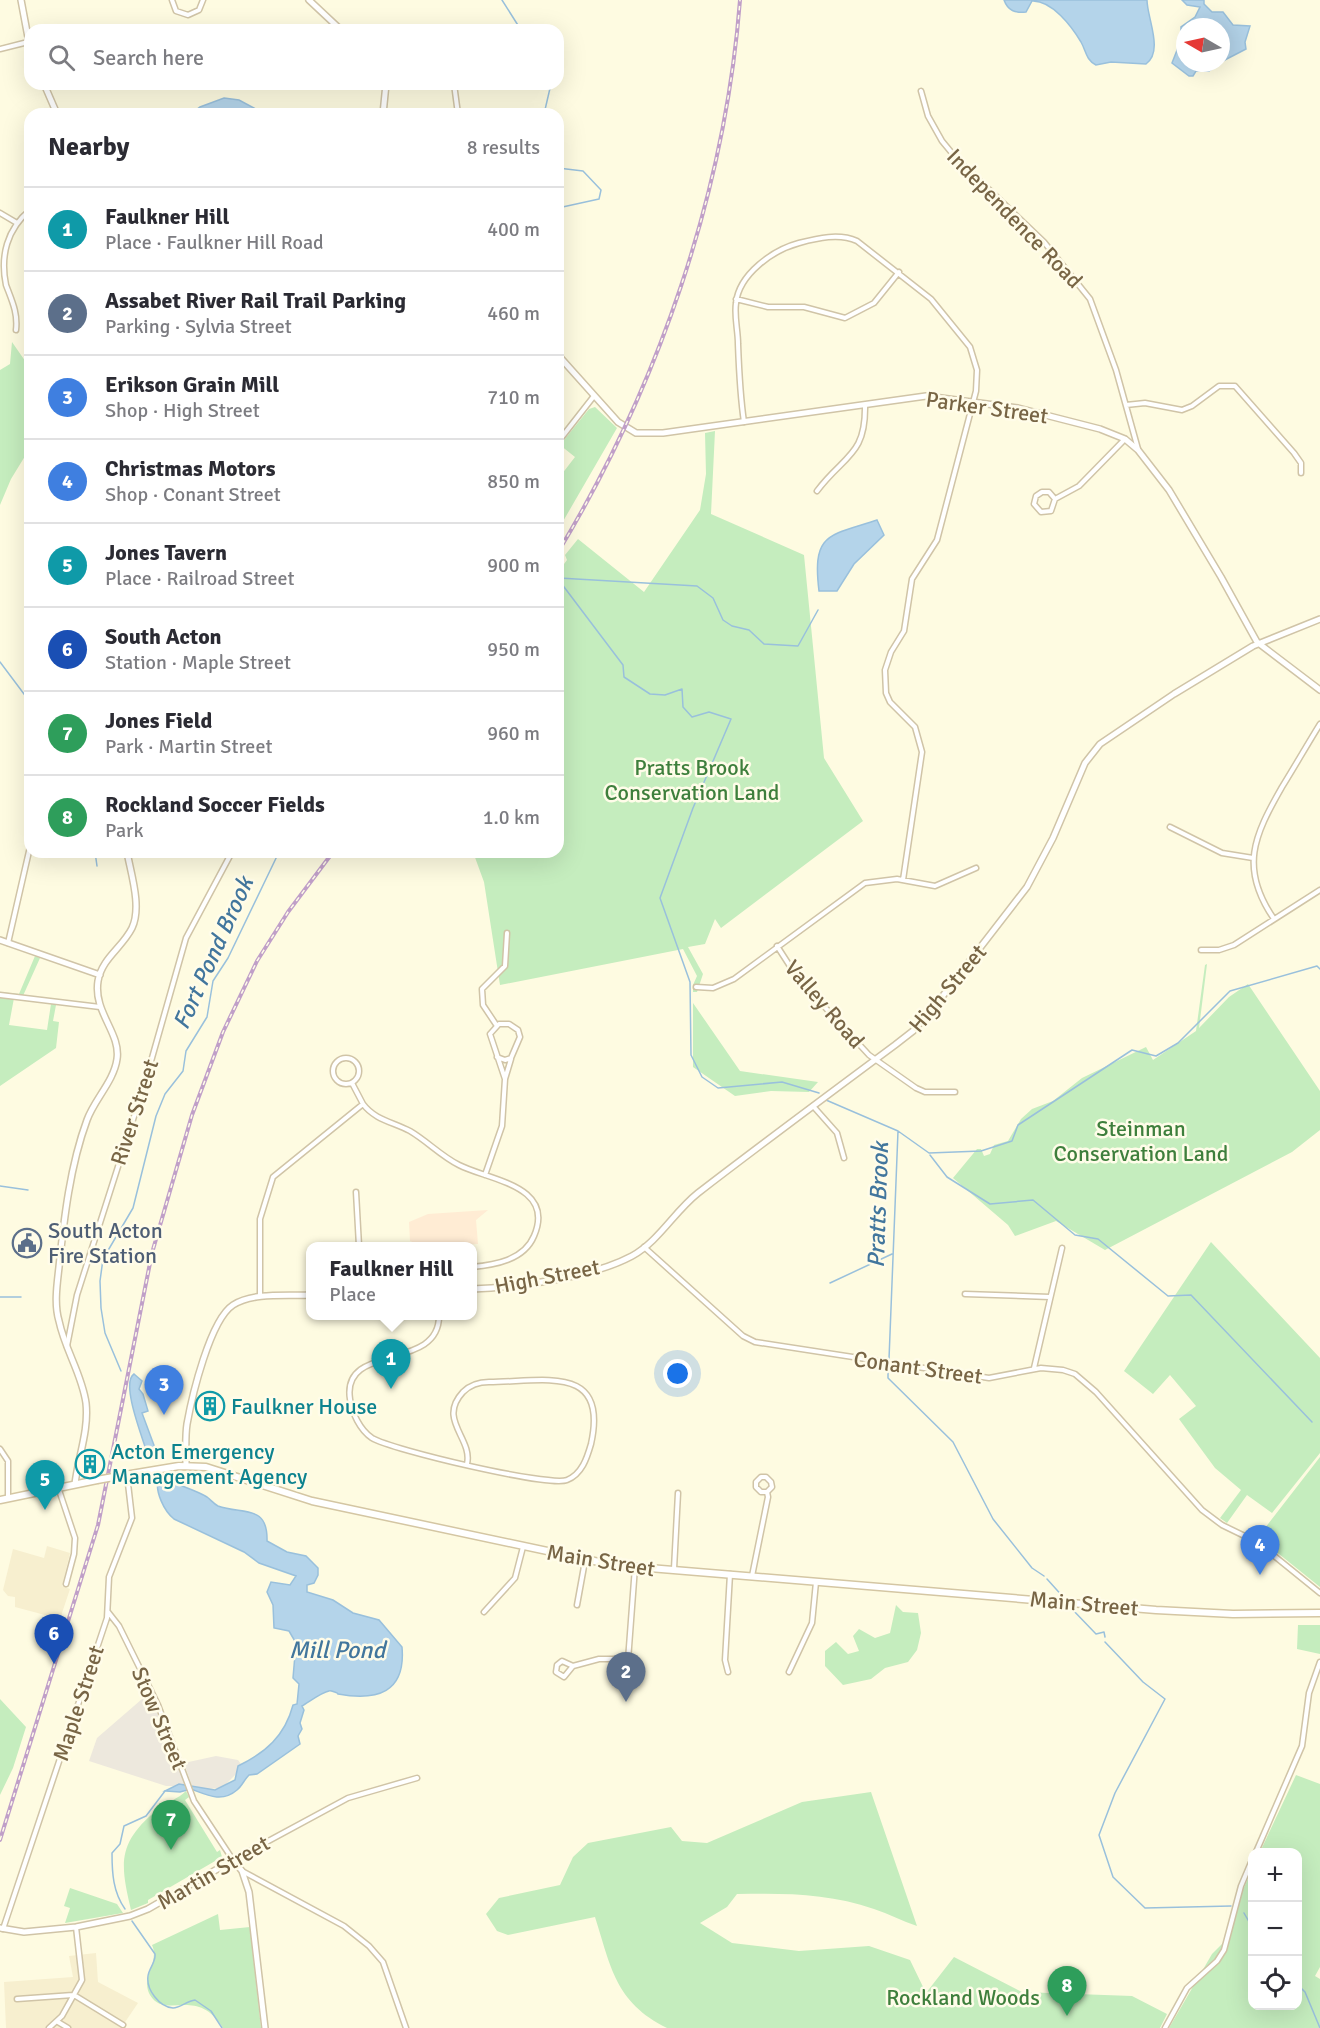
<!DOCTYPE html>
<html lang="en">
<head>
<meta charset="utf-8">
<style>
  :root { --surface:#fff; --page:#f7f7f7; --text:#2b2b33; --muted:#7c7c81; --line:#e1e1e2; --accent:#7c3aed }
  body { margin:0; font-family:Signika,sans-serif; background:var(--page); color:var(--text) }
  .controls { position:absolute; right:18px; bottom:18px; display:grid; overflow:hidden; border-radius:12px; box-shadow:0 6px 24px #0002 }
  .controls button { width:54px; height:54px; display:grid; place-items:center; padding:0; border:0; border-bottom:2px solid var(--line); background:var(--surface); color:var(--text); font:30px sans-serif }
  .compass { position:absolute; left:1176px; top:18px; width:54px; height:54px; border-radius:50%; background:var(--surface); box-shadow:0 6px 24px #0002; rotate:279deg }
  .you { position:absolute; left:678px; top:1374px; width:21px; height:21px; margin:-15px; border:4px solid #fff; border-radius:50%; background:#1a73e8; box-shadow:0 0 0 9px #1a73e833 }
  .badge { display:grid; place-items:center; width:39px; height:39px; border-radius:50%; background:var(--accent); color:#fff; font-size:20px; font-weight:700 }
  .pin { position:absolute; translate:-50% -50px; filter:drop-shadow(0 2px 3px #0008) }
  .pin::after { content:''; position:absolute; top:32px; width:21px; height:18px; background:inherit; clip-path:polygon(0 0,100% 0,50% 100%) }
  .popup { position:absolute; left:306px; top:1242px; width:171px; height:78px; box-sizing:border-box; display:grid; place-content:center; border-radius:12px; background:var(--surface); filter:drop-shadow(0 2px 4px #0005); font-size:20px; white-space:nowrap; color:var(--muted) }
  .popup b { font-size:22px; color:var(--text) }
  .popup::after { content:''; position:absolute; left:50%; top:100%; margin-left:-12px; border:12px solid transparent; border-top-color:var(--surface) }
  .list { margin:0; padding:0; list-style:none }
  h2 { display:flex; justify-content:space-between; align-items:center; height:78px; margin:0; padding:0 24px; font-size:26px }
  h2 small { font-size:20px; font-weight:400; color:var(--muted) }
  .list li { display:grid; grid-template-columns:39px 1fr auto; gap:18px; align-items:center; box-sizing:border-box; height:84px; padding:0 24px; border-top:2px solid var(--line) }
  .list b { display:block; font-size:22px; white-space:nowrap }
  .list p { margin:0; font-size:20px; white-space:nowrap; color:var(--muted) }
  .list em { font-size:20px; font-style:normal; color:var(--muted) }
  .icon { flex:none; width:33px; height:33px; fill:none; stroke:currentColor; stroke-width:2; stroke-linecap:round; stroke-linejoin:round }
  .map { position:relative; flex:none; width:1320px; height:2028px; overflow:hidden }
  .search { position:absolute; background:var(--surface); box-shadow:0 6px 24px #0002; left:24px; top:24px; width:540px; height:66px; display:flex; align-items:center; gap:15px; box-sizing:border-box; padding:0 21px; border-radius:18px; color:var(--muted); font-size:22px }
  .panel { position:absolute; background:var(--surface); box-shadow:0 6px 24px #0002; left:24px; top:108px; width:540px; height:750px; border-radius:18px }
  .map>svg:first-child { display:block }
</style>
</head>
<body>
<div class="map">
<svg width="1320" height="2028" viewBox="0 0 1320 2028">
  <rect width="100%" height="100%" fill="#fefbe1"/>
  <path fill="#f7efcf" d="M47,1546L70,1553L62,1586L70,1589L60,1619L15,1607V1597L8,1596L3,1590L13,1549L44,1558Z
    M96,1953L98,1982L138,2003L121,2028H6L4,1982L73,1977L69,1956Z"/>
  <path fill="#ffecd4" d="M488,1210L476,1220L478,1244L422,1246L410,1241L409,1222L428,1214Z"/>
  <path fill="#ede8dd" d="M149,1693L170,1743L185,1786H166L89,1761L97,1738Z
    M216,1756L238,1760L243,1767L222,1788L208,1789L192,1786L184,1763Z"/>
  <path fill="#c5edbe" d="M12,342L30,368V448L11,479L0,505V370L10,364Z
    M595,407L617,428L558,530V479L575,457L560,445L589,409Z
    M715,431L711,514L804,555L824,758L863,821L721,928L715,919L705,944L688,947L703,974L697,992H693V985L697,976L683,949L500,985L484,882L473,852H558V572L567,560L565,555L578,539L644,592L700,510L706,474L705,433Z
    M35,956L40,958L22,998H14L9,1025L47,1030L51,1004L56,1005L53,1021L59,1022L56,1048L0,1086V992L19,994Z
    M1207,964L1199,1028L1229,997L1248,984L1320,1091V1130L1292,1152L1105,1250L1056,1221L1015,1236L1008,1225L953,1178L977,1149H981L984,1156L990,1154L994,1145L1008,1141L1021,1119L1032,1109L1053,1101L1082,1078L1146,1047L1153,1060L1196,1031L1205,965Z
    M693,1003L740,1071L818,1082L809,1092L771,1091L735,1096L693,1067Z
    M1211,1242L1320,1358V1453L1272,1513L1247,1495L1227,1523L1220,1518L1241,1490L1215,1468L1179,1419L1196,1406L1170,1375L1153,1394L1124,1371Z
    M1320,1457V1587L1258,1537Z
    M896,1605L903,1612L918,1613L921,1633L917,1650L908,1662L885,1668L871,1679L843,1685L825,1666V1651L836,1642L848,1654L859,1651L853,1636L859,1629L875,1638L890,1633Z
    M1298,1625H1320V1654L1297,1649Z
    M0,1699L26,1727L13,1768L0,1795Z
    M1296,1775L1320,1784V1967L1315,1976L1320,1979V2028H1169L1212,1954L1230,1936L1243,1890L1252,1869V2006H1298V1852H1260Z
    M186,1791L189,1797L185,1800L217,1852L220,1850L222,1857L148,1900V1903L131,1910C120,1863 117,1843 158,1809C167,1802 178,1799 186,1791Z
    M871,1792L917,1926C902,1921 889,1914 874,1909C829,1893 784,1893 737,1894L727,1907L700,1923L732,1943L799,1951L869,1946L910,1960L926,1993L954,1957L1022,1992L1132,1996L1167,2014L1160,2028H667C615,2002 611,1967 595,1917L508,1935L497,1931L486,1914L499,1898L560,1885L573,1857L588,1843L671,1827L682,1841L707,1843L802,1802Z
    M70,1888L117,1904L123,1913L65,1923L70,1908L64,1906Z
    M218,1914L220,1930L250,1927L261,2028H223C196,1985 166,2021 150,1995C140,1977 160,1963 152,1945Z"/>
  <path fill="#b4d4ea" stroke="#99c0dc" stroke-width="1.5" d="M1004,0H1147C1147,18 1164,51 1146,64L1111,62L1096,65C1086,60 1086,51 1081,42C1072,27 1052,0 1032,1L1026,12C1015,13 1008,11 1004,0Z
    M1182,0H1204V4L1212,12H1223L1233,25L1250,26L1245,42L1246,49L1221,62V27H1185V63H1220L1209,71H1196L1193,76H1189L1172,63L1181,40V27L1195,17L1200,7L1187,5Z
    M224,98L239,100L265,114H191L200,107Z
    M877,520L884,535L854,564L837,591H819C812,533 828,536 877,520Z
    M134,1374L142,1381L139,1389L143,1394L148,1411L142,1413L158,1456H148C144,1441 120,1383 134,1374Z
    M165,1478C178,1486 194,1489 207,1497C211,1500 214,1504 218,1506C243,1515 268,1504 267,1541L287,1552L306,1556L318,1568V1575L314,1583L307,1585V1592L333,1600L353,1613L379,1620L402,1647C406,1693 377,1701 338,1694C338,1693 330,1690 329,1691C322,1692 309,1702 302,1706L304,1710L300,1723L302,1729L298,1736L300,1744L257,1774L249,1775C244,1780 242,1786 237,1790C222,1803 207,1795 191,1789L180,1792L165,1791L179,1784L215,1790L235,1780L238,1766C265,1753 285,1736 293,1705L297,1704L299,1684L293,1678L296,1643L289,1631L274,1628L273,1605L267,1592L271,1582L290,1585L296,1576L259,1563L244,1552L174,1519C164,1511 155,1492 158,1479Z"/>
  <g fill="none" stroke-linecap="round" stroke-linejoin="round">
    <path stroke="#99c0dc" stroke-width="1.5" d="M502,0L521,30
      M544,114L551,84
      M558,168L583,171L601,190L599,199L558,208
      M559,578L697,586L713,598L723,620L732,626L749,630L764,644L798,646L818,610
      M558,579L623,665L624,677L650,694L665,695L682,689L683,707L692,717L709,712L731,719L693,808L660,898L690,982L691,1055L702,1077L718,1088L782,1082L819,1093
      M0,662L30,702
      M95,852L97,866
      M826,1100L898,1131L889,1359
      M898,1131L929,1153L981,1151L1012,1141L1018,1125L1132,1050L1156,1056L1178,1043L1230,991L1317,966L1320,969
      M930,1155L947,1177L990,1204L1033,1200L1075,1235L1098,1239L1168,1296L1191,1295L1312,1422
      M0,1186L28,1190
      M830,1283L892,1254
      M0,1297H21
      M888,1366V1378L953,1442L993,1519L1032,1568L1044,1576
      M121,1371L105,1333L101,1308L100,1281L103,1259L133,1208L156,1116L165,1094L183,1071L186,1051L207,1017L213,981L228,958L279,852
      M1047,1579L1065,1599
      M1071,1608L1096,1634L1104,1632L1105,1637
      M1105,1642L1143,1682L1165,1699L1115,1793L1099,1835L1113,1877L1145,1908L1231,1906
      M125,1909C113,1892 112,1873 112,1853L120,1844L124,1826L146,1816L165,1791
      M1244,1913L1252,1927
      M132,1921L155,1954C156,1962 149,1968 148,1976C146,1989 159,2007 173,2008C180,2008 187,2001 195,2000L211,2011L222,2028
      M1298,1985L1305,1992L1320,2028"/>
    <g stroke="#d0c4a7" stroke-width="7">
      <path id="minor" d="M172,0L176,11L188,15L199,10L203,0
        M0,49L28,42
        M454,84L458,114
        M921,91L928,116L942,141L956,158L1044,242L1090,299L1116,370L1138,449
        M0,213L17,223
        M736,299L768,307H804L845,318L874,303L899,272
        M16,330C18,313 12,301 6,285C0,256 7,229 30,210
        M1126,405L1145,403L1182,410L1192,406L1219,386H1235L1294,453L1301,463V473
        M744,422C740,395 739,371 738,344C738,330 734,317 736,303C739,274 773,250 799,243C818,238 839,233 857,241L931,299L970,347L977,370L976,391L937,540L912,579L904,631L891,652L885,670L886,693L890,702L915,727L922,752L903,880
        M558,442L594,396
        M817,491C844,455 866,456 865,405
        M1055,499L1049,492H1042L1036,496L1034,504L1041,512L1051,511L1055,499L1079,486L1125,439
        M1170,827L1222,853L1253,858
        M1274,919C1239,868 1254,836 1282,787C1295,766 1307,745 1320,724
        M8,943L30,847
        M777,946L797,977L869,1055L916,1088L925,1092H955
        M1201,950H1219L1234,945L1320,890
        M696,987L713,988L734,979L865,883L897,879L935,886L976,868
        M0,995L100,1007
        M497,1026L483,1005L482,989L505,966L507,933
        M497,1057L505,1060L511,1058L520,1037L518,1030L509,1024H499L490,1034L505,1079
        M333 1071a13 13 0 1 1 26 0a13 13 0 1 1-26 0Z
        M352,1083L363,1104
        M813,1106L837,1133L844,1158
        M485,1175L502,1126L505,1079L511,1059
        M356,1192L359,1246
        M644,1247L743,1336L755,1342L989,1378L1041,1368L1063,1370L1075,1374L1096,1392L1202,1510L1222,1525L1257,1542L1320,1593
        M965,1294L1050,1297
        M260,1296V1219L273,1177L363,1104C375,1120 393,1122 410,1131C427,1141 441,1156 459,1165C488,1180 556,1185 534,1236C524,1260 495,1265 472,1267
        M439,1316C439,1372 341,1342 350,1399C352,1413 360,1430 372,1438C392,1450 549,1487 567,1480C582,1474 587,1458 591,1444C609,1363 543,1382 489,1382C479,1382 470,1385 463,1392C437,1420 473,1438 467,1464
        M67,1346L77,1295L146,1079L186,938L232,852
        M1034,1368L1062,1248
        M0,1449L8,1461V1498
        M58,1487L75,1538L74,1554L66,1584
        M674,1569L678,1493
        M752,1576L768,1497L767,1492H761L756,1487V1482L761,1477H766L771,1482L772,1487L767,1492
        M577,1605L585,1561
        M108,1612L119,1626L158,1705L194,1801L233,1860L348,1798L417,1778
        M484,1612L515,1578L523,1547
        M573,1666L562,1661L557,1665L556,1672L564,1677L573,1666L599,1659H628
        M728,1672L725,1660L730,1574
        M789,1672L812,1623L816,1582
        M626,1687L635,1567
        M1256,1852L1302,1746L1309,1693L1320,1662
        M242,1871L344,1926L369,1946L383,1962L406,2028
        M3,1929L107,1618L109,1577L132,1518L127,1475
        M74,1995L123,2025
        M17,1999L73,1995
        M58,2022L68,2028
        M49,2028L62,2016L82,1980L76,1927
        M1165,2028L1187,1988L1217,1961L1224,1950L1241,1886L1252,1860"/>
    </g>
    <g stroke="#d0c4a7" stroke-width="8">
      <path id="tertiary" d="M21,0L30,48
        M309,0L341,30
        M44,84L57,114
        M383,114L386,84
        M558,355L618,422L636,433H663L926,396L1018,408L1100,429L1125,439L1138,450L1169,490L1221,577L1257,642L1320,690
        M0,940L100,975
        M472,1289C518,1287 591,1278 632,1256C659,1241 674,1212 698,1193C763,1143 829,1094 895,1045L913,1031L935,1006L1027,887L1053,838L1085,763L1100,744L1174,694L1253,646L1320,619
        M186,1465C186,1452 185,1437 187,1424C192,1396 210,1320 233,1305C253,1292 287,1296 310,1295
        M75,1484C78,1457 89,1431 86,1403C82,1374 65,1350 59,1321C54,1304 57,1285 59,1267C64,1219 70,1166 87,1120C94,1100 114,1081 117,1059C121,1033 93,1012 98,981C102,958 122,948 132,928C142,907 131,874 127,852
        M0,1928L24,1932L76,1927L130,1916L148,1909L233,1860L242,1871L249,1892L265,2028"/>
    </g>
    <g stroke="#d4c6a3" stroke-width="9">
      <path id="secondary" d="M119,1476L179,1466L206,1467L312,1501L613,1565L1156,1610L1233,1614L1320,1613
        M0,1500L97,1480"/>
    </g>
    <use href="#minor" stroke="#fff" stroke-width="4"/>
    <use href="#tertiary" stroke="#fff" stroke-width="5"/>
    <use href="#secondary" stroke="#fff" stroke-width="6"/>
    <g stroke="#c09fc8" stroke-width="4">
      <path id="rail" d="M558,552C658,387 725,193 740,0
        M0,1840L98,1525L152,1253L192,1115L223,1032L257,961L288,912L333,852"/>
    </g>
    <use href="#rail" stroke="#fffce9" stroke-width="1.5" stroke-dasharray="4.5" stroke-linecap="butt"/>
    <g stroke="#d4c6a3" stroke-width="9" stroke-linecap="butt">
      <path id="secondary-bridge" d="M97,1480L119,1476"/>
    </g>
    <use href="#secondary-bridge" stroke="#fff" stroke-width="6"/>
  </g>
  <defs>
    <g id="civic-ring" transform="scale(1.5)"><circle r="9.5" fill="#fffce9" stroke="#5c6f8a" stroke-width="1.5"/><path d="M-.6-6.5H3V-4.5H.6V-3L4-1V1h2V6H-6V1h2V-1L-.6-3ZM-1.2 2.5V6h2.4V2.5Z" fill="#5c6f8a"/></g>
    <g id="building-ring" transform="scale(1.5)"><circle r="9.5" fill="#fffce9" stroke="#0f9aa8" stroke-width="1.5"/><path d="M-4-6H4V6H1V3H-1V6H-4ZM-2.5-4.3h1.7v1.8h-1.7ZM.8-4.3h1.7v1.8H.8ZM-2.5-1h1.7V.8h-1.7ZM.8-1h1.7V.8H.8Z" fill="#0f9aa8"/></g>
  </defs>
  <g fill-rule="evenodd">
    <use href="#civic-ring" x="27" y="1243"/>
    <use href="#building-ring" x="210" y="1406"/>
    <use href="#building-ring" x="90" y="1464"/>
  </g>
  <g text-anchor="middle" stroke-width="5" stroke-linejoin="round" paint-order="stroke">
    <g font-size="22" fill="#786545" stroke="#fffce9">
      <text transform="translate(1015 218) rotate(46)" y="8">Independence Road</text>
      <text transform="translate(987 407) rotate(8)" y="8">Parker Street</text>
      <text transform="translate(947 988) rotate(-50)" y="8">High Street</text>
      <text transform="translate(825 1004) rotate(49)" y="8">Valley Road</text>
      <text transform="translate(134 1112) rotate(-72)" y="8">River Street</text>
      <text transform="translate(547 1276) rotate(-11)" y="8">High Street</text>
      <text transform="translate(918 1367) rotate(8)" y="8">Conant Street</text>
      <text transform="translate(601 1560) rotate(9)" y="8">Main Street</text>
      <text transform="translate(1084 1603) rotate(5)" y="8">Main Street</text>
      <text transform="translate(78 1703) rotate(-72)" y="8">Maple Street</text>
      <text transform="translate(160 1718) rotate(67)" y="8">Stow Street</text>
      <text transform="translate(213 1872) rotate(-30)" y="8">Martin Street</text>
    </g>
    <g font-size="22" fill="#3e7f3c" stroke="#fffce9">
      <text x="692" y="775">Pratts Brook<tspan x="692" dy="25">Conservation Land</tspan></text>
      <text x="1141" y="1136">Steinman<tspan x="1141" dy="25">Conservation Land</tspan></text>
      <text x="963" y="2005">Rockland Woods</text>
    </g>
    <g font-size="22" fill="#4e5e75" stroke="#fffce9" text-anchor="start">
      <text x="48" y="1238">South Acton<tspan x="48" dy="25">Fire Station</tspan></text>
    </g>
    <g font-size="22" fill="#0d838f" stroke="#fffce9" text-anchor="start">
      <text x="231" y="1414">Faulkner House</text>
      <text x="111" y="1459">Acton Emergency<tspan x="111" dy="25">Management Agency</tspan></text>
    </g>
    <g font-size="24" font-style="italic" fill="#42769d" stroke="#fffce9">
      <text transform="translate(213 953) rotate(-66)" y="8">Fort Pond Brook</text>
      <text transform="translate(878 1205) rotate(-88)" y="8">Pratts Brook</text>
      <text x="337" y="1658">Mill Pond</text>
    </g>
  </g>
</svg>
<div class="controls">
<button>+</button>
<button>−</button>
<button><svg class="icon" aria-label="locate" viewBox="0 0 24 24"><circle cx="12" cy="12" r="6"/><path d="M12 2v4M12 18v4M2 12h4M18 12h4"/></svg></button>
</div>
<svg class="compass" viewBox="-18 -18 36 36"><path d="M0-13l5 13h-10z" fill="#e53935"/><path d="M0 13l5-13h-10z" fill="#7c7c81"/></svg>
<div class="you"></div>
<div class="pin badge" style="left:391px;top:1389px;background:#0f9aa8">1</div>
<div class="popup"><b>Faulkner Hill</b>Place</div>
<div class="pin badge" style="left:626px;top:1702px;background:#5c6f8a">2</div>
<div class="pin badge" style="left:164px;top:1415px;background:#3f7fe0">3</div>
<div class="pin badge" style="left:1260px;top:1575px;background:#3f7fe0">4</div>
<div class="pin badge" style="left:45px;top:1510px;background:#0f9aa8">5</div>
<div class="pin badge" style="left:54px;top:1664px;background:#1a4fb4">6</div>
<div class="pin badge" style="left:171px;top:1850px;background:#2e9e5b">7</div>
<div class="pin badge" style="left:1067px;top:2016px;background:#2e9e5b">8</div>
<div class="search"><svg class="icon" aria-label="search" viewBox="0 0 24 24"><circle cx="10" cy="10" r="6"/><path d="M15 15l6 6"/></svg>Search here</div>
<section class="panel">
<h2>Nearby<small>8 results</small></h2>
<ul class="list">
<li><span class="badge" style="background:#0f9aa8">1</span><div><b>Faulkner Hill</b><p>Place · Faulkner Hill Road</p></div><em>400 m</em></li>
<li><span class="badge" style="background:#5c6f8a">2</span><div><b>Assabet River Rail Trail Parking</b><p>Parking · Sylvia Street</p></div><em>460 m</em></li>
<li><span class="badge" style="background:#3f7fe0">3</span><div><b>Erikson Grain Mill</b><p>Shop · High Street</p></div><em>710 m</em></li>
<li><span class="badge" style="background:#3f7fe0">4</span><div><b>Christmas Motors</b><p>Shop · Conant Street</p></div><em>850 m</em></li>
<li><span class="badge" style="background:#0f9aa8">5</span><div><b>Jones Tavern</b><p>Place · Railroad Street</p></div><em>900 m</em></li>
<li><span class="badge" style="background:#1a4fb4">6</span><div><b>South Acton</b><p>Station · Maple Street</p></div><em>950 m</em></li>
<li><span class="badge" style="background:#2e9e5b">7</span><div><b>Jones Field</b><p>Park · Martin Street</p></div><em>960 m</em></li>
<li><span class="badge" style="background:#2e9e5b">8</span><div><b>Rockland Soccer Fields</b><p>Park</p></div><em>1.0 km</em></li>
</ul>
</section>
</div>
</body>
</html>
